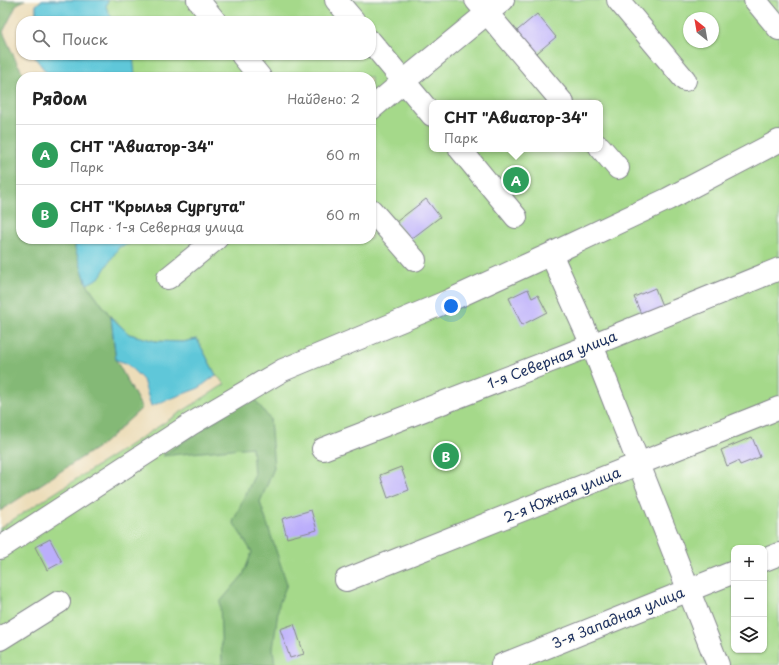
<!DOCTYPE html>
<html lang="ru">
<head>
<meta charset="utf-8">
<style>
  :root { --surface:#fff; --page:#f2f2f2; --text:#222; --muted:#767676; --line:#e0e0e0; --accent:#d1495b }
  body { margin:0; font-family:"Playpen Sans",sans-serif; background:var(--page); color:var(--text) }
  .controls { position:absolute; right:12px; bottom:12px; display:grid; overflow:hidden; border-radius:8px; box-shadow:0 1px 3px #0004 }
  .controls button { width:36px; height:36px; display:grid; place-items:center; padding:0; border:0; border-bottom:1px solid var(--line); background:var(--surface); color:var(--text); font:20px sans-serif }
  .compass { position:absolute; left:683px; top:12px; width:36px; height:36px; border-radius:50%; background:var(--surface); box-shadow:0 1px 3px #0004; rotate:329deg }
  .you { position:absolute; left:451px; top:306px; width:14px; height:14px; margin:-10px; border:3px solid #fff; border-radius:50%; background:#1a73e8; box-shadow:0 0 0 6px #1a73e833 }
  .badge { display:grid; place-items:center; width:26px; height:26px; border-radius:50%; background:var(--accent); color:#fff; font-size:13px; font-weight:700 }
  .pin { position:absolute; translate:-50% -50%; border:2px solid #fff; box-shadow:0 1px 4px #0006 }
  .popup { position:absolute; left:429px; top:100px; width:174px; height:52px; box-sizing:border-box; display:grid; place-content:center; border-radius:8px; background:var(--surface); filter:drop-shadow(0 1px 3px #0005); font-size:13px; white-space:nowrap; color:var(--muted) }
  .popup b { font-size:15px; color:var(--text) }
  .popup::after { content:''; position:absolute; left:50%; top:100%; margin-left:-8px; border:8px solid transparent; border-top-color:var(--surface) }
  .list { margin:0; padding:0; list-style:none }
  h2 { display:flex; justify-content:space-between; align-items:center; height:52px; margin:0; padding:0 16px; font-size:17px }
  h2 small { font-size:13px; font-weight:400; color:var(--muted) }
  .list li { display:grid; grid-template-columns:26px 1fr auto; gap:12px; align-items:center; box-sizing:border-box; height:60px; padding:0 16px; border-top:1px solid var(--line) }
  .list b { display:block; font-size:15px; white-space:nowrap }
  .list p { margin:0; font-size:13px; white-space:nowrap; color:var(--muted) }
  .list em { font-size:13px; font-style:normal; color:var(--muted) }
  .icon { flex:none; width:22px; height:22px; fill:none; stroke:currentColor; stroke-width:2; stroke-linecap:round; stroke-linejoin:round }
  .map { position:relative; flex:none; width:779px; height:665px; overflow:hidden }
  .search { position:absolute; background:var(--surface); box-shadow:0 1px 3px #0004; left:16px; top:16px; width:360px; height:44px; display:flex; align-items:center; gap:10px; box-sizing:border-box; padding:0 14px; border-radius:16px; color:var(--muted); font-size:15px }
  .panel { position:absolute; background:var(--surface); box-shadow:0 1px 3px #0004; left:16px; top:72px; width:360px; height:172px; border-radius:16px }
  .map>svg:first-child { display:block }
</style>
</head>
<body>
<div class="map">
<svg width="779" height="665" viewBox="0 0 779 665">
  <rect width="100%" height="100%" fill="#fdfcf7"/>
  <filter id="ink" filterUnits="userSpaceOnUse"><feTurbulence type="fractalNoise" baseFrequency=".025" numOctaves="2"/><feDisplacementMap in="SourceGraphic" scale="8" xChannelSelector="R" yChannelSelector="G"/><feConvolveMatrix kernelMatrix="1 2 1 2 8 2 1 2 1" color-interpolation-filters="sRGB"/></filter>
  <filter id="wash" filterUnits="userSpaceOnUse"><feTurbulence type="fractalNoise" baseFrequency=".012" numOctaves="4" result="noise"/><feDisplacementMap in="SourceGraphic" scale="16" xChannelSelector="R" yChannelSelector="G"/><feGaussianBlur stdDeviation="0.9" result="paint"/><feColorMatrix in="noise" values="0 0 0 0 0 0 0 0 0 0 0 0 0 0 0 0 0 1.4 0 .05"/><feComposite in="paint" operator="in"/></filter>
  <g filter="url(#wash)">
    <rect width="100%" height="100%" fill="#ecddb9"/>
    <path fill="#a5d98a" stroke="#608474" fill-rule="evenodd" d="M42,0H779V665H0V528L225,384L216,375L197,339L183,342L155,341L129,334L111,317L87,284L76,239H371V77H50L33,55H371V21H36V5ZM689,18H713V42H689ZM432,103H600V149H432ZM734,548H764V650H734Z"/>
    <path fill="#84b976" stroke="#50746a" d="M0,0H25L17,4L3,32L15,59L25,77H21V239H76L75,248L87,284L111,317L116,360L142,408L104,443L0,511Z
      M252,396L270,419L274,468L260,502L287,584L279,604L273,649L275,665H222L220,602L243,575L252,552L233,522L254,476L252,447L162,456Z"/>
    <path fill="#5ec7d9" stroke="#3c7b9c" d="M42,0H108L106,7L113,21H36V5Z
      M33,55H133L135,77H50Z
      M76,239H143L119,247L99,278L87,284L75,248Z
      M111,317L129,334L155,341L183,342L197,339L216,375L199,388L151,406L143,380L126,363L116,360Z"/>
    <g id="blocks">
      <path fill="#bbaefb" d="M537,14L556,37L531,58L512,35Z
        M426,199L440,217L410,240L396,222Z
        M655,288L664,311L643,319L634,297Z
        M528,289L532,298L538,295L547,312L522,325L509,298Z
        M752,437L760,457L740,465L738,461L727,466L721,450Z
        M401,467L409,490L388,498L380,475Z
        M311,510L317,530L287,538L282,519Z
        M50,539L62,562L47,570L35,547Z
        M294,624L304,654L290,658L280,629Z"/>
    </g>
  </g>
  <g filter="url(#ink)">
    <use href="#blocks" fill-opacity="0" stroke="#84868c" stroke-width="1"/>
    <g fill="none" stroke-linecap="round" stroke-linejoin="round">
      <g stroke="#84868c" stroke-width="24">
        <path id="minor" d="M198,0L215,21
          M336,0L354,21
          M476,0L563,103
          M618,0L685,80
          M755,0L779,29
          M371,42L432,115
          M242,55L260,77
          M371,109L404,81L503,0
          M600,147L618,168
          M460,149L516,217
          M371,210L415,260
          M551,254L592,345L718,665
          M168,278L216,239
          M323,449L592,345L779,269
          M0,548L191,424L283,370L446,302L551,254L668,199L779,141
          M764,560L779,554
          M346,580L779,408
          M0,639L59,602
          M502,665L734,572"/>
      </g>
      <use href="#minor" stroke="#fff" stroke-width="22"/>
    </g>
  </g>
  <g text-anchor="middle" stroke-width="3" stroke-linejoin="round" paint-order="stroke">
    <g font-size="14" fill="#1b2f5e" stroke="#fdfcf7">
      <text transform="translate(552 360) rotate(-21)" y="5">1-я Северная улица</text>
      <text transform="translate(562 495) rotate(-22)" y="5">2-я Южная улица</text>
      <text transform="translate(618 618) rotate(-22)" y="5">3-я Западная улица</text>
    </g>
  </g>
</svg>
<div class="controls">
<button>+</button>
<button>−</button>
<button><svg class="icon" aria-label="layers" viewBox="0 0 24 24"><path d="M12 4l9 5-9 5-9-5zM3 14l9 5 9-5"/></svg></button>
</div>
<svg class="compass" viewBox="-18 -18 36 36"><path d="M0-13l5 13h-10z" fill="#e53935"/><path d="M0 13l5-13h-10z" fill="#767676"/></svg>
<div class="you"></div>
<div class="pin badge" style="left:516px;top:180px;background:#2e9e5b">A</div>
<div class="popup"><b>СНТ &quot;Авиатор-34&quot;</b>Парк</div>
<div class="pin badge" style="left:446px;top:456px;background:#2e9e5b">B</div>
<div class="search"><svg class="icon" aria-label="search" viewBox="0 0 24 24"><circle cx="10" cy="10" r="6"/><path d="M15 15l6 6"/></svg>Поиск</div>
<section class="panel">
<h2>Рядом<small>Найдено: 2</small></h2>
<ul class="list">
<li><span class="badge" style="background:#2e9e5b">A</span><div><b>СНТ &quot;Авиатор-34&quot;</b><p>Парк</p></div><em>60 m</em></li>
<li><span class="badge" style="background:#2e9e5b">B</span><div><b>CНТ &quot;Крылья Сургута&quot;</b><p>Парк · 1-я Северная улица</p></div><em>60 m</em></li>
</ul>
</section>
</div>
</body>
</html>
